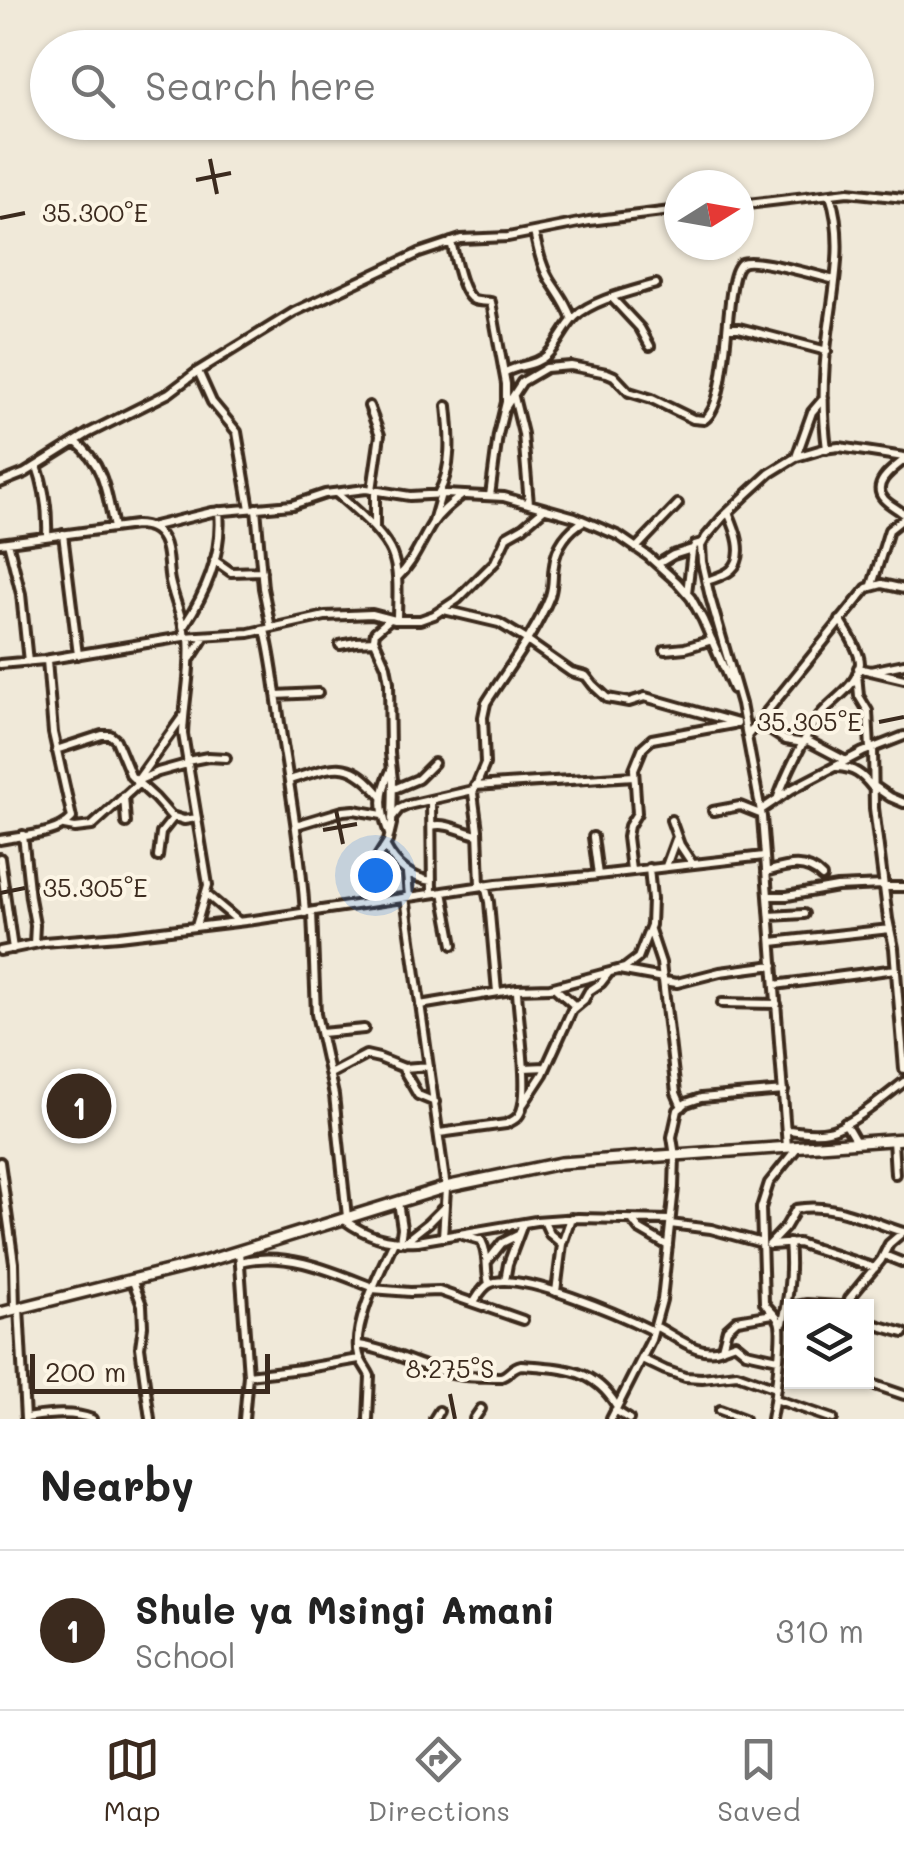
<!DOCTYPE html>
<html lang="en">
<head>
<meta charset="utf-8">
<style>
  :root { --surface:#fff; --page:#f2f2f2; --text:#222; --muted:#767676; --line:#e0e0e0; --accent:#3b2a1e }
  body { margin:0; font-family:Mali,sans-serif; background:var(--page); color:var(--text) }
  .controls { position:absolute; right:30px; bottom:30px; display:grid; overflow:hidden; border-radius:0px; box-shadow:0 2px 8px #0004 }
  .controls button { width:90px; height:90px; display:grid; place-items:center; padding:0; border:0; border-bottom:2px solid var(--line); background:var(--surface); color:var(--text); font:50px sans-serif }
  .compass { position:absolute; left:664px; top:170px; width:90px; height:90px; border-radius:50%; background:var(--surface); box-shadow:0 2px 8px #0004; rotate:79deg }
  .scale { position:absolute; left:30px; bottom:25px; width:240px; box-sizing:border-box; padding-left:10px; border:5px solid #3b2a1e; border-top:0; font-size:28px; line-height:35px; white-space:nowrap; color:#3b2a1e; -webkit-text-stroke:8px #fcf5e5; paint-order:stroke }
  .you { position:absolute; left:375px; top:875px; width:35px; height:35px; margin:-25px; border:8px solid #fff; border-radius:50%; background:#1a73e8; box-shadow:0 0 0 15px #1a73e833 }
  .badge { display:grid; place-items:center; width:65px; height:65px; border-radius:50%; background:var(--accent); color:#fff; font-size:32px; font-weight:700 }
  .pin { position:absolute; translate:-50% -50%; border:5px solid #fff; box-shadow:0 2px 10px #0006 }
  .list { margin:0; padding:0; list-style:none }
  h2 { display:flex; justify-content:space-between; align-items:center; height:130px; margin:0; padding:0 40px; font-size:42px }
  h2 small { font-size:32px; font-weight:400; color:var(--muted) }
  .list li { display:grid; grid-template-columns:65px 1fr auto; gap:30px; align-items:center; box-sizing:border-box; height:160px; padding:0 40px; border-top:2px solid var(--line) }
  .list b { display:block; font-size:38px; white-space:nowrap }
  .list p { margin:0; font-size:32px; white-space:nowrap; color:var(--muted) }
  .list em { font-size:32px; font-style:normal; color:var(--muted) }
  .icon { flex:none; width:55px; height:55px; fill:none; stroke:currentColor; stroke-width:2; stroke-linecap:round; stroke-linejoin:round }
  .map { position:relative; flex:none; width:904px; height:1419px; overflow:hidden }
  .search { position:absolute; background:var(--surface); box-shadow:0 2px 8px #0004; left:30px; right:30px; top:30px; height:110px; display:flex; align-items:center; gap:25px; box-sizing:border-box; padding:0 35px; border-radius:55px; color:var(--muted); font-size:38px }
  .sheet { height:290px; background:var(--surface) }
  nav { display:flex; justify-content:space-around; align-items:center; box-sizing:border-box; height:140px; border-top:2px solid var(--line); background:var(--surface); font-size:28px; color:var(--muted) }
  nav a { display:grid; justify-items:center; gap:5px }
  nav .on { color:var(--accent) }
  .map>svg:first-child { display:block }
</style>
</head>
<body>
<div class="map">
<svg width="904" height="1419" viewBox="0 0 904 1419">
  <rect width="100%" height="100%" fill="#f0e9d9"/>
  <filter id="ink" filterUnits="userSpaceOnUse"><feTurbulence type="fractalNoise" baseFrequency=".01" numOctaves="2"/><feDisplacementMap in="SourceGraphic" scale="20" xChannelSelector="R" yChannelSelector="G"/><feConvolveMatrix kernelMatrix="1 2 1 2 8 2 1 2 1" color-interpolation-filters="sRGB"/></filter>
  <g filter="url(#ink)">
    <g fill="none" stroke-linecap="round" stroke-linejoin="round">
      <g stroke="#3b2a1e" stroke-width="14">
        <path id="street" d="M739,205L848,192L904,198
          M534,232C538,250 542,270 553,285C561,297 568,307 572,320
          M451,242C455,256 461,295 474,300C480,302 486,301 491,302L506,384V402L498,435L490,496
          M612,298L640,328L650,346
          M728,328H739L827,351
          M198,371L212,402L237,432L250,509
          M504,373C516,365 536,366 547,355C558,344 564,328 575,317C592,300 633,291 656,284
          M514,397L523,434L529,504
          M369,406L380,435L372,490
          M505,408L522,382L546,368L571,366L607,373L614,376L629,392L652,399L693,419L704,420C733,401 722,272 742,263C754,257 819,276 835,280
          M76,442C104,463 107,495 114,528
          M827,449C822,411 823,370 828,333C834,287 845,239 830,195
          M796,457L812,412L824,398
          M904,460C894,468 870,484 884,499C888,504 898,509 904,514
          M37,466C45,489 48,511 47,536
          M0,483L25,473L89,433L169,393L198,371L294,312L419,253L461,239L508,237L589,221L679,210
          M375,491V529
          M336,493C353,507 384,533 392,554C400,573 397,599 397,620
          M438,494C453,469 450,434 447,406
          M256,508L263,588L271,628
          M433,522L441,494
          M150,527L212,512L292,505L325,494L366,489L410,496L445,494L504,497L575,517L619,536L648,556L677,582L691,598L703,620L733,689
          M63,534L78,655
          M8,542L21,594L28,662
          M0,543L135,525C147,525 157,528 163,540C169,552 167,567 170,581C174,600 183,617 185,637
          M636,548L678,504
          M214,560L231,572L262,571
          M658,564L673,555L692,549
          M397,578C414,562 420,543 432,524C440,512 450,504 461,496
          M707,581C714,578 724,576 731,570C747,556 735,528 728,512
          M872,585L889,530L904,518
          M687,593L692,551L695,545L702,543
          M444,610L499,623L527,640
          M184,626C206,593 223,552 219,511
          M265,630C274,667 277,706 283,744C292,800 301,856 305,913
          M189,637C192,669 184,701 183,734L208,885L196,926
          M527,641L571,672L586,676L593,685L607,698L629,702L645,697L737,723
          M340,645L356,642L375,641
          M665,650L685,648L712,640
          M191,658L205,636
          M0,664L44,660L183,637L249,633L325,616L372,614L395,620H420L434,615L458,599L495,562L507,536L523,527L543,510
          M858,668L904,679
          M870,671L904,664
          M857,673L859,696L868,711L870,749
          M276,695L318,693
          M758,722L785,740L804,743
          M748,735L867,588L882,584L904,589
          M806,740L844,760
          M873,748L874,808L888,919L894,948L904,1069
          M56,750L102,735H110L116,740L131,776L155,798L171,816L184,820L197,818
          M187,761L208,757L226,758
          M837,767C854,768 862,774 872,787
          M289,780C335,766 349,756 382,797
          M137,781L158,772L187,764
          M136,782L183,716
          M475,786L634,776
          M874,786L890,797L904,803
          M394,789L418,779L434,763
          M124,796L126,823
          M778,797C786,775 804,738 817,719C830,700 858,688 860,663C860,651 846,630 840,620
          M431,800L432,893
          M761,810L792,789L863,752L904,736
          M713,811L740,806L760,814
          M392,818L399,809L408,805L473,790
          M671,820L680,845L692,863
          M296,825L343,811L354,810L382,815
          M64,826L75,828L92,826L138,784
          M432,826C447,822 462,832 478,835
          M389,834C380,809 379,795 391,770
          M23,835L30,898L35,925L34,944
          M593,837L598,875
          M0,840C22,835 56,836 72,818L53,733L47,660
          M386,847C396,866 410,878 432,881
          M158,857L161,833L173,818
          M0,858L13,949
          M666,866L676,839
          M631,870L627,837L629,826L637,813L634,769L643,747L652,739L733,724
          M766,872C787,866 805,860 822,877
          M407,873L409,897
          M485,885L489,902L497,992
          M480,886L478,830L473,793L485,764L483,717L486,703C508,668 535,634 550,596C554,585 552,576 554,565C556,546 568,530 584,521
          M884,887H904
          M443,892L453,945
          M206,894L238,921
          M768,896H787L837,887L883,885
          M405,897L446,1188L443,1237
          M371,903L376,860L388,841L392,824L393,780L390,753L389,682L386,666L374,639L375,632L390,619
          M312,912L316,1014L334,1095L347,1217
          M770,916L804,914
          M650,930L661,963L676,1093L682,1107
          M772,942L890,929
          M0,951L44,942L119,936L254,920L497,884L589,876L764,856
          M619,970L663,978
          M664,981L677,983L720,972L774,965
          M775,985L896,969
          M555,988L575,1006
          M722,1003L777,1004
          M420,1005L517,989L550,988L625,968L638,958L651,925L652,899L649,868
          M321,1033L364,1029
          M524,1068L546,1067
          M403,1069L418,1095L435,1102
          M330,1074L366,1055L379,1058L404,1068L429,1066
          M524,1103L543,1074L572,1010L584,1000L589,991L601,983L608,974
          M845,1123L856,1142
          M787,1130C800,1131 815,1134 828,1131C848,1128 887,1095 904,1082
          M439,1133L506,1124C512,1121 516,1120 519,1115C532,1096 517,1015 517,989
          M893,1140L895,1174
          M787,1147L762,817L741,704L710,597L702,562L701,546L706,537L723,517L747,494L770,473L796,457L823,449L839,447L904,457
          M0,1162L14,1263L15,1309
          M398,1202L402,1228L400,1242
          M343,1219C367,1237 388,1243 418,1241L536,1221L578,1218L670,1220
          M632,1220L639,1229L668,1246
          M544,1221L550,1234L562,1244
          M670,1224L711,1229L762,1243
          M463,1235L481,1240C489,1256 485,1267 489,1284
          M404,1242L428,1223L443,1208
          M769,1245L785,1228L796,1209C835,1202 867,1221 903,1232
          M771,1245L798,1243L875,1268
          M239,1251L248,1375L244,1419
          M884,1255L904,1263
          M240,1262C284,1250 332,1271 372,1287
          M487,1262L502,1243L518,1235
          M132,1279L142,1305L143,1326L140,1347L150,1419
          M505,1281L508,1264L523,1224
          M372,1289L410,1292L439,1291L523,1320
          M556,1292L562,1244L571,1218
          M474,1302C478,1296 482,1288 489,1284C517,1269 625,1317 653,1331
          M796,1306L807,1304L840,1306
          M847,1306L849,1299L881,1260L889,1244L903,1232
          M19,1307L25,1419
          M866,1322L904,1333
          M783,1323C789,1296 792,1270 789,1243
          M655,1326C676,1336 699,1358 722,1348L727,1329L737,1320L773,1314
          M359,1345C388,1349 415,1365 444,1372C463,1378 482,1376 501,1377C509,1375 511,1367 521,1365C560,1368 593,1367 616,1405
          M724,1347L735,1343L746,1352L778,1359
          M642,1359L665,1370L685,1377L702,1378L737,1374L776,1388
          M248,1375L301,1369L359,1359
          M866,1382L904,1395
          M775,1399L833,1419
          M615,1410L629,1419
          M720,1410L744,1419
          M25,1418C47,1415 71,1411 92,1419
          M368,1419L370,1376C367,1369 361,1363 359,1355C351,1326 382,1268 394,1241
          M434,1419L439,1411
          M474,1419L481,1409
          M611,1419L651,1340L662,1300L674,1188L675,1156L672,1137L678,1110L686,1103L701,1098L784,1091
          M771,1419C774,1404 784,1332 779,1321C775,1313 768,1310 764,1302L761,1208L769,1183L797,1148"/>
      </g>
      <g stroke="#3b2a1e" stroke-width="16">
        <path id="secondary" d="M0,1313L204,1262L450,1186L561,1163L904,1139"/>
      </g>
      <use href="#street" stroke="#fcf5e5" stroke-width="6"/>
      <use href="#secondary" stroke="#fcf5e5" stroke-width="9"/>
    </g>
  </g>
  <path fill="none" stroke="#3b2a1e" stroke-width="4" d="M210,159L217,194M196,180L231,173M0,218L25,213M879,722L904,717M336,810L343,844M323,830L357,824M0,893L25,888M450,1394L455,1419"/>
  <g font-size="25" text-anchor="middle" fill="#3b2a1e" stroke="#fcf5e5" stroke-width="8" stroke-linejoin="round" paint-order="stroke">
    <text x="95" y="222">35.300°E</text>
    <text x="809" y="731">35.305°E</text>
    <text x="95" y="897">35.305°E</text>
    <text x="450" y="1378">8.275°S</text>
  </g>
</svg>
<div class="controls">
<button><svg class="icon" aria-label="layers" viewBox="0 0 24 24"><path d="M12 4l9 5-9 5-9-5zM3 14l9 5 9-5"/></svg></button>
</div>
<svg class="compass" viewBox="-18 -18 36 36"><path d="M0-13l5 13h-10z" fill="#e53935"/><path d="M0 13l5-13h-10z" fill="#767676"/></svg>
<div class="scale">200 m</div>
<div class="you"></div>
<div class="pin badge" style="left:79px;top:1106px">1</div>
<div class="search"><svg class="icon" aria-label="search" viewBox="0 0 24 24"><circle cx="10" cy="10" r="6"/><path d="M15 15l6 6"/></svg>Search here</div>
</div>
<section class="sheet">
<h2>Nearby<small></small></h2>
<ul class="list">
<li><span class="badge">1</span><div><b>Shule ya Msingi Amani</b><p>School</p></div><em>310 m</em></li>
</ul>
</section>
<nav>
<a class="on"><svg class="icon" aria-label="map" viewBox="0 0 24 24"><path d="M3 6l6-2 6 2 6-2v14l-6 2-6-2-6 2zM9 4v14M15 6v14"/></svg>Map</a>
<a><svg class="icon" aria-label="directions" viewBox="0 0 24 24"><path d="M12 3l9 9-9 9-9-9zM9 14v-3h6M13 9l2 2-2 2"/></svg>Directions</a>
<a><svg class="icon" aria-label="saved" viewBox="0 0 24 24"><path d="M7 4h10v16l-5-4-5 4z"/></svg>Saved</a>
</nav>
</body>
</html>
